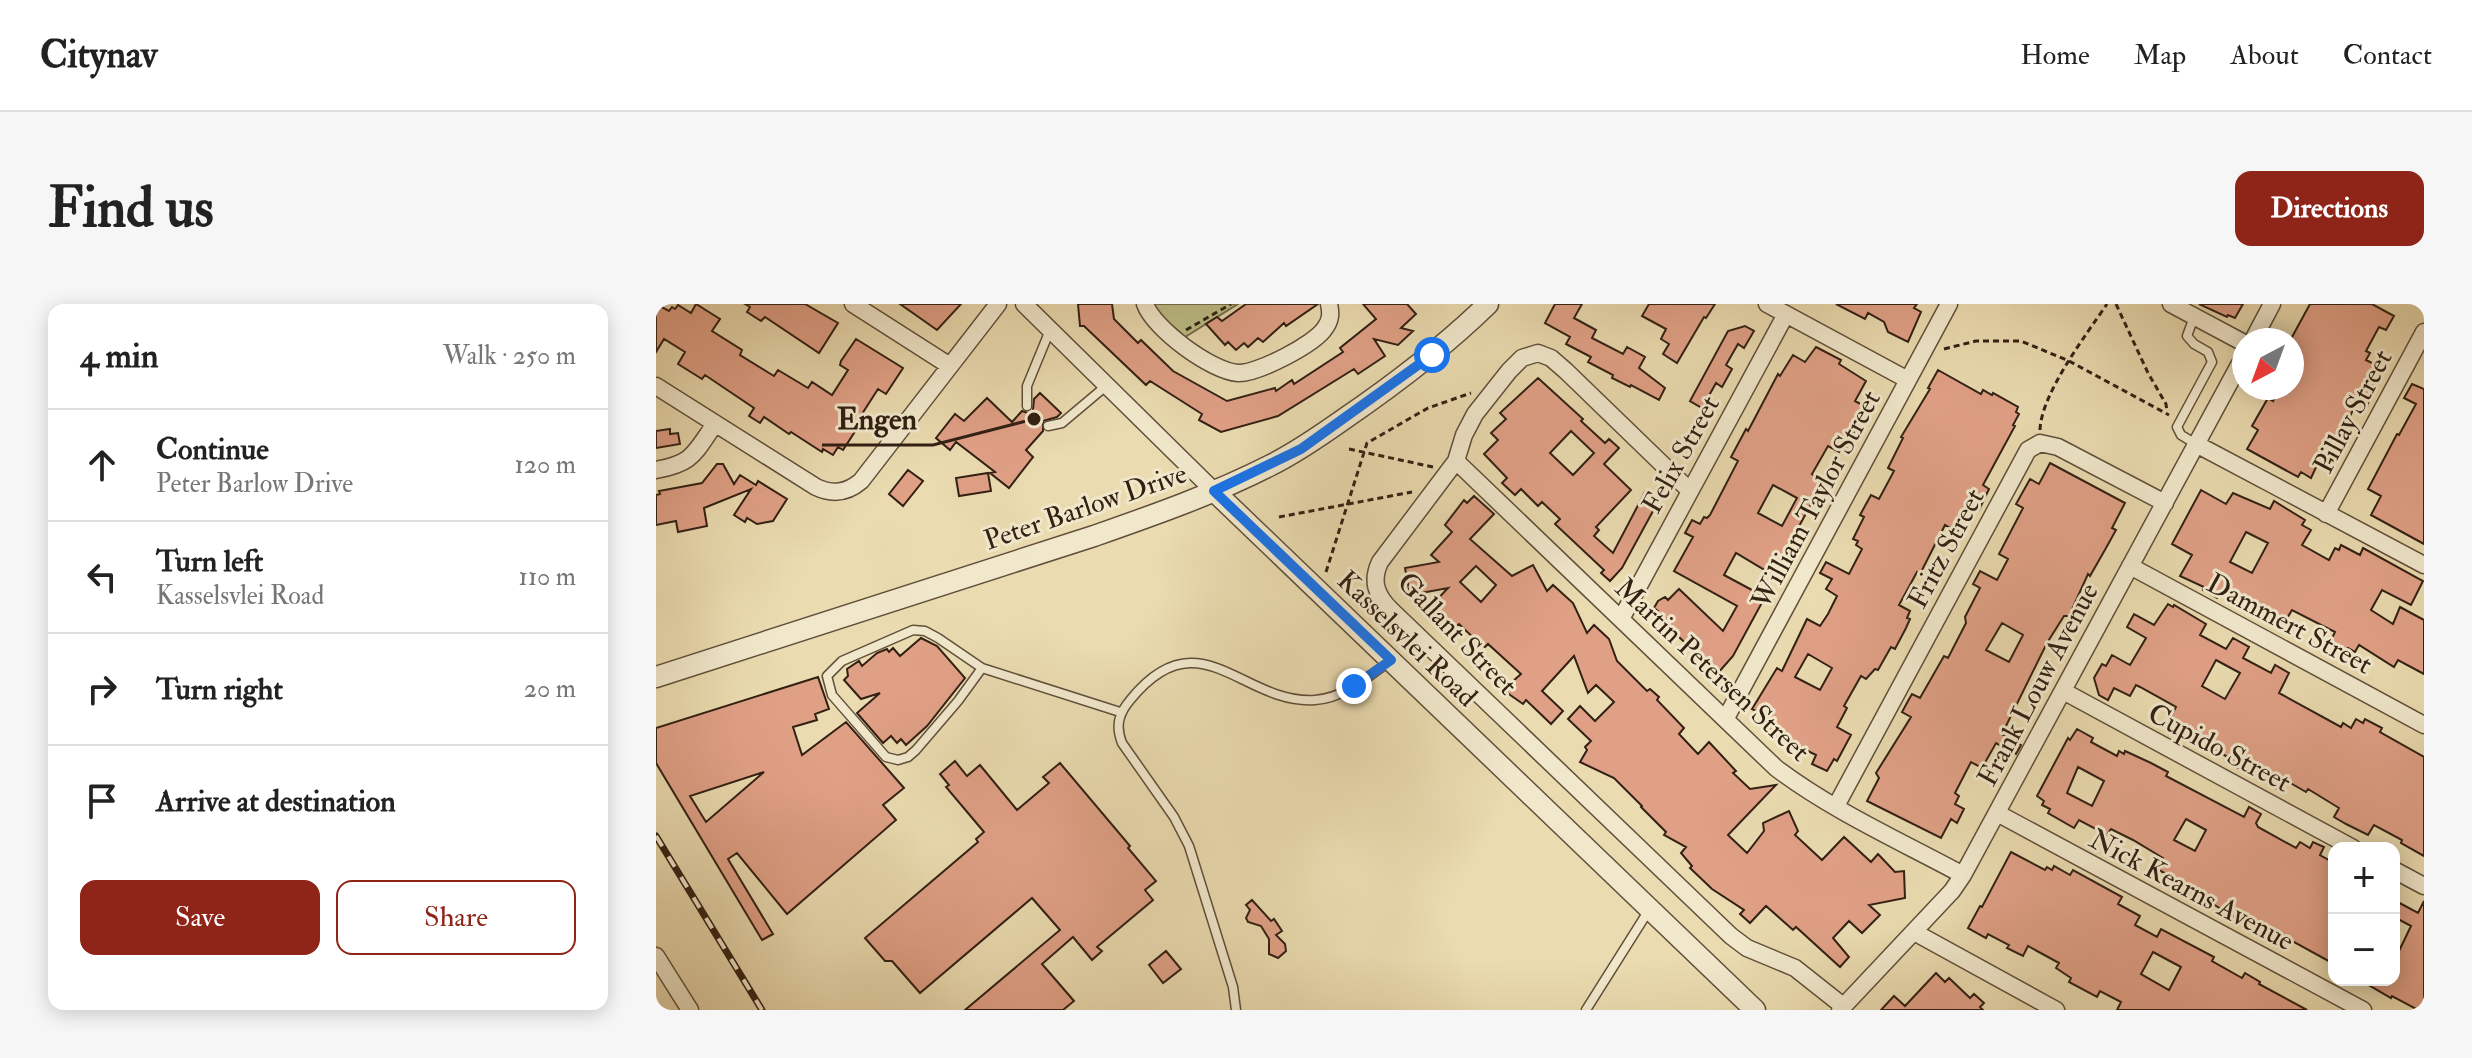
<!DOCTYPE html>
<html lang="en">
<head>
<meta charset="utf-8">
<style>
  :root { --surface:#fff; --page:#f6f6f6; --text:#222; --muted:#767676; --line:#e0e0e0; --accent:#8f2418 }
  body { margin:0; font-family:"IM FELL Double Pica",serif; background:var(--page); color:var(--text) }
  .controls { position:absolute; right:24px; bottom:24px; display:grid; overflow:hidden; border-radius:16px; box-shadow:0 4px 20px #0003 }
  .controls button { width:72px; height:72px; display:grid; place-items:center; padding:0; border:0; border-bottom:2px solid var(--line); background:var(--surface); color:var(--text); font:40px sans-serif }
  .compass { position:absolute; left:1576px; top:24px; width:72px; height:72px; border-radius:50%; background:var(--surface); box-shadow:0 4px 20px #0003; rotate:221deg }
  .stop { position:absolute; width:24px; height:24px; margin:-18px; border:6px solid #1a73e8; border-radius:50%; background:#fff }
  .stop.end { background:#1a73e8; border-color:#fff; box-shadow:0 2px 8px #0008 }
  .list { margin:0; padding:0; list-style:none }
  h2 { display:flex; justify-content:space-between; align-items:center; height:104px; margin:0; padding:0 32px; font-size:34px }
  h2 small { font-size:26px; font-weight:400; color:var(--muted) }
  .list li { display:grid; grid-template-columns:52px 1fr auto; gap:24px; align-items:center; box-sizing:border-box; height:112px; padding:0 32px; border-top:2px solid var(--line) }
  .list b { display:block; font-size:30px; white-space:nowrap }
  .list p { margin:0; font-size:26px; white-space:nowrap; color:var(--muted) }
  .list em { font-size:26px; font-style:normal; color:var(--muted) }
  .actions { display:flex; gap:16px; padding:24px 32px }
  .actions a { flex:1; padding:18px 0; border:2px solid var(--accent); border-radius:16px; text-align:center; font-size:28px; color:var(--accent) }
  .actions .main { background:var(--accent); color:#fff }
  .icon { flex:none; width:44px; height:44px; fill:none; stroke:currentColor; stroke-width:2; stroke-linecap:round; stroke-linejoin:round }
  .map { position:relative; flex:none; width:1768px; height:706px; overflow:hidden; border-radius:16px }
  header { display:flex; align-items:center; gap:48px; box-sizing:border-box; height:112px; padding:0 40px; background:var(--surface); border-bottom:2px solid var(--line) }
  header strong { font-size:38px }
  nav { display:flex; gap:44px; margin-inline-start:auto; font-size:28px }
  .intro { display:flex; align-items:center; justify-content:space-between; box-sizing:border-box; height:192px; padding:0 48px }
  h1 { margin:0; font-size:56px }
  .button { padding:20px 36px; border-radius:16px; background:var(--accent); color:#fff; font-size:28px; font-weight:700 }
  main { display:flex; gap:48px; padding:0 48px }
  aside { flex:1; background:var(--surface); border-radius:16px; box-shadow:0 4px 20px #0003 }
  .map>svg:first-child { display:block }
</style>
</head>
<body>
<header>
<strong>Citynav</strong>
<nav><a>Home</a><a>Map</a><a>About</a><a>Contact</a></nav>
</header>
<div class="intro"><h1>Find us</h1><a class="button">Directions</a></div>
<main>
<aside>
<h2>4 min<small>Walk · 250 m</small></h2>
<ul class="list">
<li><svg class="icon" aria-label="ahead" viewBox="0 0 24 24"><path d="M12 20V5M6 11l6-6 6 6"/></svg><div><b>Continue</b><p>Peter Barlow Drive</p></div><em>120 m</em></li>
<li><svg class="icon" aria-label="left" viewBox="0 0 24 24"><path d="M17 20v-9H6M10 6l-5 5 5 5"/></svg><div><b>Turn left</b><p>Kasselsvlei Road</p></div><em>110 m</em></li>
<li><svg class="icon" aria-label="right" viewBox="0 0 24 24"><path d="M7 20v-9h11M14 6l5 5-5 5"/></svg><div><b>Turn right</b></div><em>20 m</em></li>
<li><svg class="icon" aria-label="arrive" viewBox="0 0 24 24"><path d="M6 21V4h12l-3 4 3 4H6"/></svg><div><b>Arrive at destination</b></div></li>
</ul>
<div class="actions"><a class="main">Save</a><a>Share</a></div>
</aside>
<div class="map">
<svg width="1768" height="706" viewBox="0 0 1768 706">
  <rect width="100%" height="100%" fill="#eadbb0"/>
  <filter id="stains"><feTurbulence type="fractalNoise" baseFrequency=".0025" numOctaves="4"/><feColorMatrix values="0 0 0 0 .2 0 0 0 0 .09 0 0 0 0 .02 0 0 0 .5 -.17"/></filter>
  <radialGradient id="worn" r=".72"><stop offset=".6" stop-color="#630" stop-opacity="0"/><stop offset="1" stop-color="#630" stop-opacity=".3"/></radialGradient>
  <path fill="#bcbe87" stroke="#776f4d" stroke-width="2" d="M497,0H582L529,33L506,13Z"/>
  <path fill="#e0a086" stroke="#322013" stroke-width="2" fill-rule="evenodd" d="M0,0L13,7L16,3L19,5L22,1L35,9L40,0L64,15L56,27L86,46L84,51L118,72L122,66L152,84L156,78L176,91L192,66L184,61L185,57L200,35L247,64L230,90L222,85L197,124L200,126L187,146L182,143L177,151L167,145L166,148L135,128L133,130L108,113L104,119L93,112L98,104L49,71L46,75L22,60L29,48L8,35L0,48Z
    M89,0H149L182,19L163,49L109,13L105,17L91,8L94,3Z
    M244,0H305L281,26Z
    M422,0H456L458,15L482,39L485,36L517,67L571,97L619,84L620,87L636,76L638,80L687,48L684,44L720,15L707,0H751L760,10L745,24L757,27L742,41L718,35L729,52L702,70L698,65L622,112L565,128L543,116L546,110L494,77L490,81L428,22H424Z
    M590,0H662L630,22L628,19L607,38L602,34L592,43L588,39L580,46L572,38L569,41L550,20L561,13L566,17Z
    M899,0H926L918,14L940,26L936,34L967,50L971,43L989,53L983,64L1009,84L1003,96L975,81L974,83L956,74L957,71L932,58L935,53L910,40L914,33L889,19Z
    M993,0H1059L1050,14L1048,13L1021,59L1007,50L1013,40L1005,35L1010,25L986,12Z
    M1180,0H1261L1258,4L1265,8L1252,38L1232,28L1228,18L1212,9L1209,15Z
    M1543,0H1587L1579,14L1572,11L1571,13Z
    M1654,0H1716L1738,12L1730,26L1723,23L1710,47L1714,49L1710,56L1722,62L1711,103L1701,98L1690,120L1698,124L1691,138L1678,157L1675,155L1671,163L1662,159L1655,174L1645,168L1642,173L1591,145L1602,126L1596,122L1612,94L1617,97L1624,84H1636V33Z
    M1089,22L1098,27L1088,44L1082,40L1070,61L1076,65L1066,83L1060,79L1046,104L1034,97L1072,27Z
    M1160,43L1185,56L1183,60L1210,77L1199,97L1210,103L1190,144L1186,142L1183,148L1172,142L1156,170L1172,179L1170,185L1160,202L1155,200L1117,271L1080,249L1068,271L1109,293L1077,352L1062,369L999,311L1002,307L998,304L1002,297L1009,293L1012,296L1023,285L1067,327L1081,302L1018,267L1037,233L1029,229L1036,216L1044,220L1048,213L1051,214L1054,211L1082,157L1075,153L1090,125L1092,127L1122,70L1124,72L1137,51L1149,58ZM1117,181L1141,194L1126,222L1102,209Z
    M1282,66L1325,90L1327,86L1336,91L1337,89L1362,103L1360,108L1363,110L1357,121L1359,122L1327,181L1333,185L1323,206L1315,202L1301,228L1289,221L1264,270L1261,268L1243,301L1254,307L1251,314L1254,315L1250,324L1239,345L1235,343L1222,366L1219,365L1210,375L1205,372L1188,402L1191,404L1181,423L1195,431L1181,457L1178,455L1171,467L1156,460L1160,451L1117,430L1110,424L1118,419L1100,410L1102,408L1096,405L1121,364L1126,367L1151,315L1164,322L1172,310L1181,292L1170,285L1176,275L1164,269L1170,258L1193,270L1206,245L1200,241L1202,237L1197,235L1208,213L1204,211L1215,191L1223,195L1238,167L1232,164L1247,134L1245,133L1274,85L1272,84ZM1152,350L1176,364L1164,386L1139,373Z
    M882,74L927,115L925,117L949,139L953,135L963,144L948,160L975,186L940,223L943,226L938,232L957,249L989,188L1003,196L966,264L954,277L945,269L948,266L899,220L904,215L886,198L882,202L865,185L859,191L846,179L851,174L828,150L842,136L835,129L850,115L844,109ZM915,127L938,149L917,171L894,149Z
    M1756,80L1768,85V240L1715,211L1725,192L1712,185L1741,130L1743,131L1760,100L1748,94Z
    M384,89L405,109L401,113L387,117V127L370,146L377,153L353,184L334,169L339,168L300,138L294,146L280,134L299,110L308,117L331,94L356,118L366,107L372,109L377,106L378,95Z
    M14,125V130L22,129L24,140L0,144V127Z
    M1394,159L1469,199L1456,224L1460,226L1450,244L1434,272L1432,270L1413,312H1408L1391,339L1346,430L1365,441L1360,450L1340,439L1326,464L1315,458L1299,489L1303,492L1299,500L1308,505L1301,519L1295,515L1285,534L1211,497L1223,474L1220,469L1255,413L1246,408L1252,397L1256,390L1264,394L1288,352L1292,354L1310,319L1309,313L1324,284L1317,280L1324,267L1341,276L1352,255L1343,250L1367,204L1360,200L1374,175L1383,180ZM1346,319L1367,331L1353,358L1330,346Z
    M61,160H67L78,180L84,171L100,181L102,177L131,195L117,217L101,220L91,214L89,218L78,211L95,185L48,204L51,222L22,228L20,217L0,221V191L4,190L3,187L46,179Z
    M252,166L267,177L247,202L233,190Z
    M332,169L335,187L303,192L300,174Z
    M1545,186L1570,200L1577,189L1614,205L1618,197L1649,216L1646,221L1655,226L1646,241L1673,256L1679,244L1683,246L1685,241L1704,251L1707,244L1767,277L1755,301L1726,286L1715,306L1737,320L1744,303L1768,316V370L1742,356L1738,363L1703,341L1699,348L1692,344L1688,347L1673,340L1679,328L1636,306L1624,326L1612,318L1618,310L1568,283L1561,294L1547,286L1548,283L1524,272L1536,251L1516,240ZM1590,228L1612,239L1596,269L1574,258Z
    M818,192L838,210L814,235L856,272L877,261L891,287L897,281L917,299L931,329L938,321L953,335L961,357L991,387L994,385L1003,393L1001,396L1028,424L1023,430L1042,450L1053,438L1080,467L1077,469L1094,485L1120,481L1072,531L1091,549L1108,527L1107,519L1133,507L1142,527L1139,531L1166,556L1188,533L1215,558L1222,550L1239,568L1248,567L1249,594L1213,601L1224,611L1206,629L1193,617L1177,634L1193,653L1184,663L1140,623L1137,626L1110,602L1094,619L1084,610L1088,606L1056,585L1034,564L1036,562L1025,549L1030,543L1008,531L1010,528L985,503L986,502L958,474L924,458L931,446L929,443L935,437L912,415L924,402L939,417L958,398L940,381L932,389L918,352L886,387L907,407L895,420L870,396L867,400L847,386L865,370L832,340L829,343L824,340L803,320L798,324L775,302L792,284L754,291L749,264L783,258L775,251L796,228L789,221L808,196L811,199ZM820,262L840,281L825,298L804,278Z
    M1512,300L1517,303L1518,301L1550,320L1544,331L1570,345L1577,334L1593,343L1587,354L1615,369L1619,361L1633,369L1623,389L1685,423L1687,419L1695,424L1700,415L1707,419L1709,415L1726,424L1724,428L1768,453V552L1745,539L1746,536L1718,521L1712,531L1690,520L1678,513L1683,504L1652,485L1650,488L1631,477L1625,487L1612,480L1617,470L1587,453L1582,464L1570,458L1572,453L1510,422L1520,403L1484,383L1480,381L1474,392L1458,384L1452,396L1443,391L1438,374L1446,360L1450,362L1456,351L1474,361L1490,334L1471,323L1478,310L1498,321ZM1560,356L1584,369L1569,395L1546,382Z
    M265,334L281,342L309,374L271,422L250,441L245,435L241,439L235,432L227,439L201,409L224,389L205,395L188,376L192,372L191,365L203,357L206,362L221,349L231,345L233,348L237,344L244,352Z
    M162,373L173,405L159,410L161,416L137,423L146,451L190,418L248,484L227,501L240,516L131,610L81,549L72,555L117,630L106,636L0,459V424ZM108,468L50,518L34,492Z
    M1421,425L1437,434L1435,438L1461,452L1463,447L1468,450L1469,447L1495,459L1512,468L1510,472L1588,513L1593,503L1605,510L1600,519L1602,523L1640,544L1644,538L1654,544L1657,538L1668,543L1664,551L1678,559V660L1594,614L1591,619L1573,610L1549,595L1551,592L1501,565L1507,554L1477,536L1455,525L1451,531L1423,516L1418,524L1392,509L1394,505L1386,501L1388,497L1381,492L1412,434L1414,436ZM1422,463L1448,477L1436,502L1411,489ZM1530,515L1550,526L1539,547L1518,536Z
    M299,457L311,472L324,461L361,506L393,479L387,473L404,459L474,542L472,544L500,577L489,586L497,596L441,643L446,647L436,656L417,633L386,660L418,697L407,706H309L404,626L376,594L264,689L236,657H229L209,634L322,538L320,535L328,528L290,483L293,481L284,470Z
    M1355,548L1389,566L1391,563L1396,566L1398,562L1414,571L1417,566L1466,593L1462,600L1484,612L1479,621L1501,633L1505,625L1558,653L1556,657L1586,674L1589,669L1604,678L1603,680L1651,706H1461L1465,698L1444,687L1441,693L1413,678L1415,674L1400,664L1403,659L1381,647L1372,642L1367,652L1351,644L1353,641L1332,630L1330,634L1312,624L1324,602L1326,603ZM1497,648L1525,663L1513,686L1485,670Z
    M596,596L615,617L618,615L626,627L620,631L629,640L630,647L622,654L613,650V635L605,622L592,618L590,614L594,606L590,601Z
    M1738,596L1762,609L1768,597V706H1762L1736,692L1735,694L1704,676H1738V644L1743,647L1755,622L1738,613Z
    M510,647L525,665L507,679L493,661Z
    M1280,669L1289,678L1293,674L1314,694L1318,690L1328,699L1324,703L1327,706H1225L1238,692L1249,702Z"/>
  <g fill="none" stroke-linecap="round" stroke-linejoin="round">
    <g stroke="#604f3a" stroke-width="11">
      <path id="service" d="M1538,13L1531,32L1538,40L1552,48L1556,58L1521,123L1525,131L1540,140
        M371,102V82L394,26
        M392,122L406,119L450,82
        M326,364L302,397L260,446L252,453L242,456L230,453L176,391L171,372L186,357L257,326L269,327L282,334L326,364L464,408
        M580,706L577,683L533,542L518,513L466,439C459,421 463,409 475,395C544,311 587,401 659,396C688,394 712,373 734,357
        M930,706L993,606"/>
    </g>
    <g stroke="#604f3a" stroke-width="19">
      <path id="minor" d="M197,0L294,62
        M368,0L558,187
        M489,0C498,25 555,67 582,69C601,70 659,40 669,24C675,16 675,9 673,0
        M1111,0L1252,76
        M1515,0L1588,39
        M1597,36L1616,0
        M0,82L160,183C177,191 191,189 205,177L342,0
        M1540,140L1768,261
        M800,157L1120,464C1177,507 1244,537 1307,571
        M0,166C38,159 38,149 59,120
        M1033,186L910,67L895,54L882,49L866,54L853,67L819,110L808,131L800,157L724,258C715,277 720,291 735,306L1075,632L1091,644L1139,664L1187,702
        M1670,210L1768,28
        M1474,262L1768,421
        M965,315L1130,10
        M1407,387L1697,544
        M1070,414L1293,0
        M1180,502L1372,146L1384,139L1402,143L1509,199
        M1341,509L1707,706
        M1738,566L1768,582
        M1258,628L1400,706
        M0,652L34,706
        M1184,706L1296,587L1307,571L1588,52"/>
    </g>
    <g stroke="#604f3a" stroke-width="23">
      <path id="tertiary" d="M558,187L1099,706
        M0,373L438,232C498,211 558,190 615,161C641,148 664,132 688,115C739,80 788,43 832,0"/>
    </g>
    <path stroke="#322013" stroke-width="3" stroke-dasharray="6 4" stroke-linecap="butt" d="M1460,0L1492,69L1510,100L1511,108
      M530,26L575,0
      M1288,45L1320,37H1365L1413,57L1513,111
      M1384,126C1385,90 1430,31 1451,0
      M693,145L777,163
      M623,213L756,188
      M670,268L711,139L772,104L815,89"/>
    <use href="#service" stroke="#f1e8cc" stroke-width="8"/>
    <use href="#minor" stroke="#f1e8cc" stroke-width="16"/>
    <use href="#tertiary" stroke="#f1e8cc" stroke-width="20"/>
    <g stroke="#322013" stroke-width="7">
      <path id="rail" d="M0,532L106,706"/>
    </g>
    <use href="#rail" stroke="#f1e8cc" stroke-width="4" stroke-dasharray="12" stroke-linecap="butt"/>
  </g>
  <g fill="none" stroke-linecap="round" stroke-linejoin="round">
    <path stroke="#1a73e8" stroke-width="10" d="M698,382L735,356L558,187L645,145L776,51"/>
  </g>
  <g text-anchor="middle" stroke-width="6" stroke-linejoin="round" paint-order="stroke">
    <g font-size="28" fill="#322013" stroke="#f1e8cc">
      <text transform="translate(1696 107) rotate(-62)" y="10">Pillay Street</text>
      <text transform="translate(1024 150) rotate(-61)" y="10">Felix Street</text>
      <text transform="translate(1159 195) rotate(-62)" y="10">William Taylor Street</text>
      <text transform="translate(429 202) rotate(-19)" y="10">Peter Barlow Drive</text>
      <text transform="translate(1289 244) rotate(-62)" y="10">Fritz Street</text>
      <text transform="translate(1634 319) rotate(28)" y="10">Dammert Street</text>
      <text transform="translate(802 329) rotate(46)" y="10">Gallant Street</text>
      <text transform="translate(752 334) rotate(44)" y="10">Kasselsvlei Road</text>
      <text transform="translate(1057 365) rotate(43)" y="10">Martin Petersen Street</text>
      <text transform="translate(1381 380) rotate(-62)" y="10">Frank Louw Avenue</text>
      <text transform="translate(1564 443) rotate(28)" y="10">Cupido Street</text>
      <text transform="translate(1536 585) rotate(28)" y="10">Nick Kearns Avenue</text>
    </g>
  </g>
  <path fill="none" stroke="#322013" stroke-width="3" d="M378 115L277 141H166"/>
  <circle fill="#322013" stroke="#f1e8cc" stroke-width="3" cx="378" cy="115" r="8"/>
  <g font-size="30" text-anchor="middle" font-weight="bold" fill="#322013" stroke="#f1e8cc" stroke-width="6" stroke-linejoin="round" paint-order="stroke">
    <text x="221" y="125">Engen</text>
  </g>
  <rect width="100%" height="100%" filter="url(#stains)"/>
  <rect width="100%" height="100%" fill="url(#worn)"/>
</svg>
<div class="controls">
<button>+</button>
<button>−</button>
</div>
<svg class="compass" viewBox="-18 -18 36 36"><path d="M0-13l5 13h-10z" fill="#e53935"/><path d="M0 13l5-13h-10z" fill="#767676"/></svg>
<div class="stop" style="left:776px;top:51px"></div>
<div class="stop end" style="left:698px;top:382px"></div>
</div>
</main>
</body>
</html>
